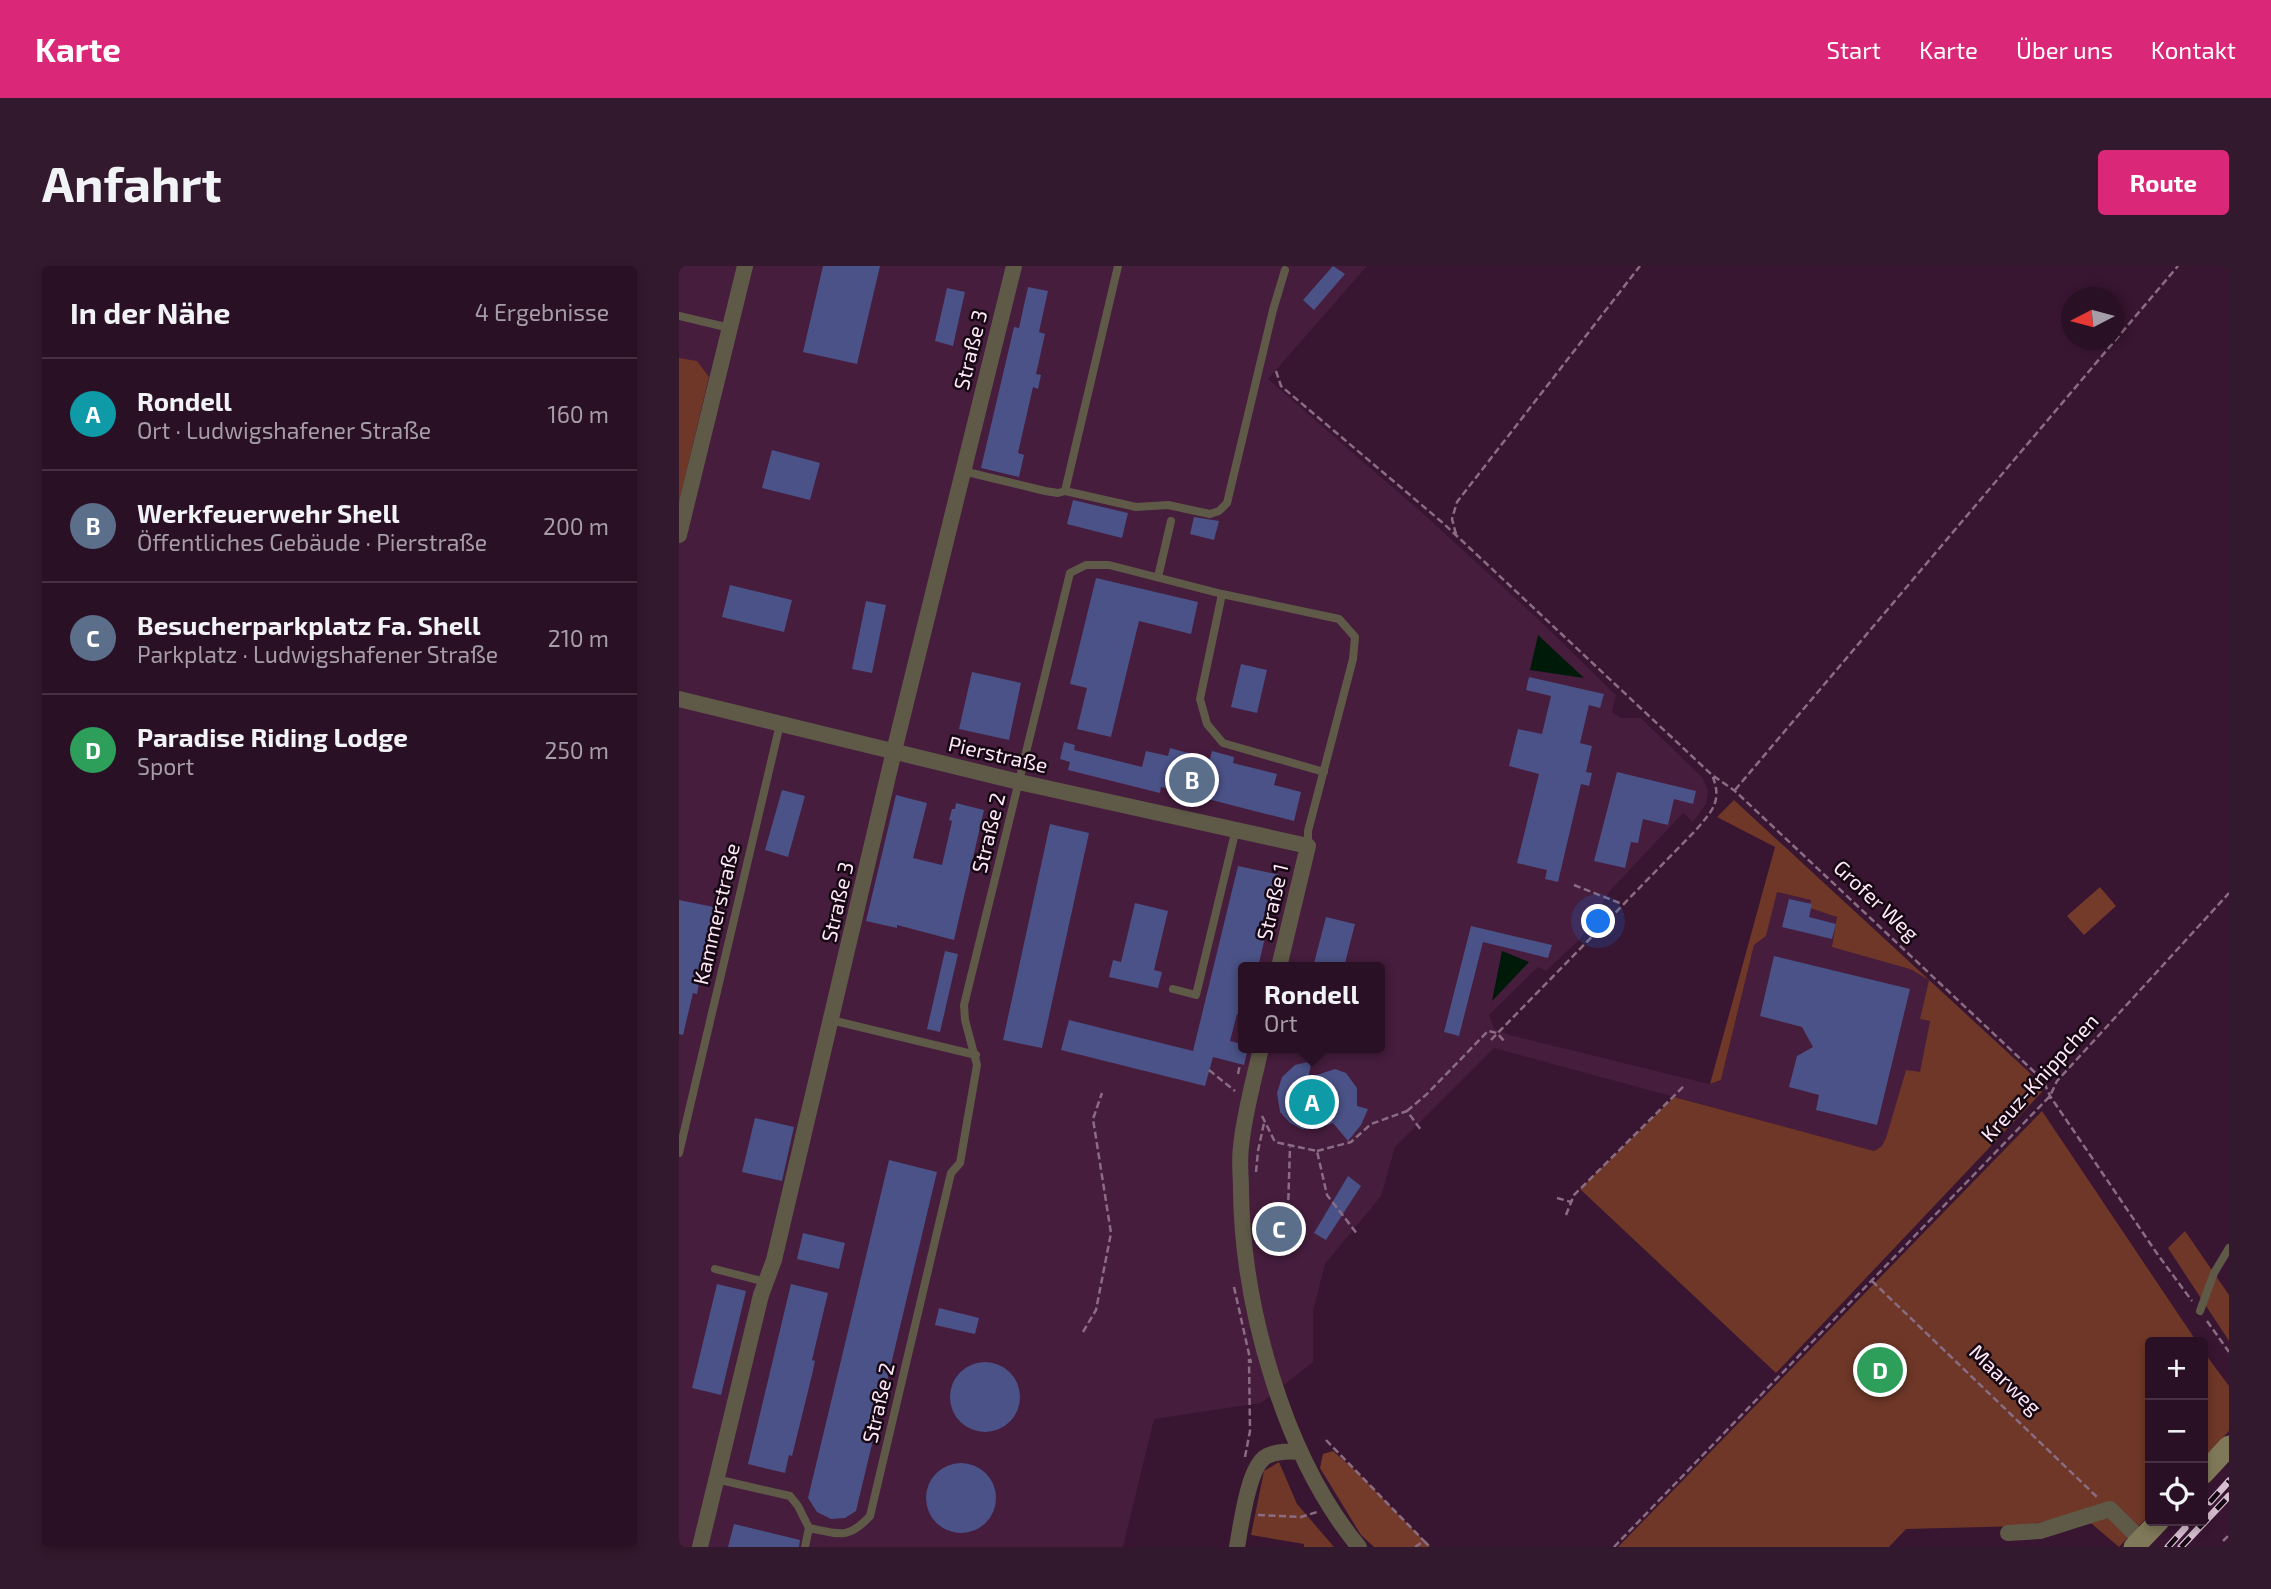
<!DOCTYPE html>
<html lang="de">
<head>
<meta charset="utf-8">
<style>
  :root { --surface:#2a1025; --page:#32192d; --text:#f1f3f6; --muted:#a59da7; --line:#463042; --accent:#db2777 }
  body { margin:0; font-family:"Exo 2",sans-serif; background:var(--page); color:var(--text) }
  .controls { position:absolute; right:21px; bottom:21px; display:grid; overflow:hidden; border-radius:7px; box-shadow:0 4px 10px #0003 }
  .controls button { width:63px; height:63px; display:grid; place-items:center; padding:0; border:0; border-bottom:2px solid var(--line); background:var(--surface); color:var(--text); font:35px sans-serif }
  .compass { position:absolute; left:1382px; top:21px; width:63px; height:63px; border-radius:50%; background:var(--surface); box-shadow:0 4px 10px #0003; rotate:264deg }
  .you { position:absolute; left:920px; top:656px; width:24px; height:24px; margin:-18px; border:5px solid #fff; border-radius:50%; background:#1a73e8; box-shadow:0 0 0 10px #1a73e833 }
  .badge { display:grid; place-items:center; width:46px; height:46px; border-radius:50%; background:var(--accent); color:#fff; font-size:23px; font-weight:700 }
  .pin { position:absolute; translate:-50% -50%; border:4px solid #fff; box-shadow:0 2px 7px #0006 }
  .popup { position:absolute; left:559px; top:696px; width:147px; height:91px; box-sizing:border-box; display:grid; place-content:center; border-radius:7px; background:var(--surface); filter:drop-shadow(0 2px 5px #0005); font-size:23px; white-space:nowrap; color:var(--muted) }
  .popup b { font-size:26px; color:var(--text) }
  .popup::after { content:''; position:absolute; left:50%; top:100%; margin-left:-14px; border:14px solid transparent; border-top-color:var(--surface) }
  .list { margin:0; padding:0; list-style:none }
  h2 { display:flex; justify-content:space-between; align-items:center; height:91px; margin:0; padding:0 28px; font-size:30px }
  h2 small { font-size:23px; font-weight:400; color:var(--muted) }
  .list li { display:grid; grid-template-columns:46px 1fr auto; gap:21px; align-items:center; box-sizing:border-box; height:112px; padding:0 28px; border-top:2px solid var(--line) }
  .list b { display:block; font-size:26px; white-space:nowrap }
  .list p { margin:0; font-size:23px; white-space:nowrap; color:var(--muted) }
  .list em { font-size:23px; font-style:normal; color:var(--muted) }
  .icon { flex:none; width:38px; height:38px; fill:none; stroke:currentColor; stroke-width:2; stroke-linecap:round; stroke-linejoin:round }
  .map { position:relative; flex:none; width:1550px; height:1281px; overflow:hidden; border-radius:7px }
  header { display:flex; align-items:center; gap:42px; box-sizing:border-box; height:98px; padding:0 35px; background:var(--accent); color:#fff }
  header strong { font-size:33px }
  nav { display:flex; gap:38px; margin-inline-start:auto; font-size:24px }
  .intro { display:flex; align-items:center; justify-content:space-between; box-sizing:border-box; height:168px; padding:0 42px }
  h1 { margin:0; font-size:49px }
  .button { padding:18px 32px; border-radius:7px; background:var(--accent); color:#fff; font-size:24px; font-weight:700 }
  main { display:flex; gap:42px; padding:0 42px }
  aside { flex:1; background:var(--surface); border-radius:7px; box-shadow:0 4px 10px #0003 }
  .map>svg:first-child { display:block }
</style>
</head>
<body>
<header>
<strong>Karte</strong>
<nav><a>Start</a><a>Karte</a><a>Über uns</a><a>Kontakt</a></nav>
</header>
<div class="intro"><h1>Anfahrt</h1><a class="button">Route</a></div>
<main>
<aside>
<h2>In der Nähe<small>4 Ergebnisse</small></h2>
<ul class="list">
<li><span class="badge" style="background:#0f9aa8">A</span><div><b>Rondell</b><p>Ort · Ludwigshafener Straße</p></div><em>160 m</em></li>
<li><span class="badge" style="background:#5c6f8a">B</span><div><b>Werkfeuerwehr Shell</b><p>Öffentliches Gebäude · Pierstraße</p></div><em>200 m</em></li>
<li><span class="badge" style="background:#5c6f8a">C</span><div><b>Besucherparkplatz Fa. Shell</b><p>Parkplatz · Ludwigshafener Straße</p></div><em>210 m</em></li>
<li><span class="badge" style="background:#2e9e5b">D</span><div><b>Paradise Riding Lodge</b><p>Sport</p></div><em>250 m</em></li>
</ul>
</aside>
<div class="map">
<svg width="1550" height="1281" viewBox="0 0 1550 1281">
  <rect width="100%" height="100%" fill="#381531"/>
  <path fill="#461d3d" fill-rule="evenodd" d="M0,0H688L589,113L749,252L860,354L937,429L933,446L942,452H962L1024,512L1029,526L1027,538L1014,556L1004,547L930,626L901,673L867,705L859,701L810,749L815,763L831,769L1030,818L1042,815L1075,679L1087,670L1097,626L1133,634L1131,642L1158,651L1231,703L1250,714L1241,753L1251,755L1241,807L1227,804L1207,873L1203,880L1195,885L815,782L716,881L702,930L646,998L634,1045V1096L582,1137L475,1153L444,1281H0ZM565,701H701V782H565Z"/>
  <path fill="#6e3728" d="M0,92L18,95L30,111L0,236Z
    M1055,534L1351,807L1363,826L1097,1107L901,923L995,831L1195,885L1203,880L1207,872L1227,804L1241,806L1251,755L1241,753L1250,714L1231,703L1153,681L1158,651L1131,642L1132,634L1098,626L1087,670L1075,679L1042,814L1031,818L1096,581L1038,551Z
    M1363,845L1518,1076H1471V1248L1440,1281L1400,1247L1346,1260L1227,1263L1210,1281H939Z
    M1506,965L1550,1029V1075L1489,982Z
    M1524,1085L1550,1120V1165L1524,1193Z
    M600,1196L618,1238L655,1281H625V1278L572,1269L585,1205Z"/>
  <path fill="#743a2a" d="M1421,621L1437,640L1405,669L1388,650Z
    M654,1185L677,1205L751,1281H695L682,1269L641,1202L644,1188Z"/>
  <path fill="#001a0a" d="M859,369L905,412L851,404Z
    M823,685L850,696L813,735Z"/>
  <path fill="#4a5287" d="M144,0H201L178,98L124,86Z
    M654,0L666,8L635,44L624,34Z
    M349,21L369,25L360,66L366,68L357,108L362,109L359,123L354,121L339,187L345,189L340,211L302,202L335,61L340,62Z
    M268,22L286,26L274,80L256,75Z
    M93,184L141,197L131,234L83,222Z
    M394,234L449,247L443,272L388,258Z
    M515,251L540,255L535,274L511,268Z
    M417,312L519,336L512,368L460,355L432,471L398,463L408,422L391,418Z
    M51,319L113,334L105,366L43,351Z
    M187,335L207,339L193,407L173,403Z
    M562,398L588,404L578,447L552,441Z
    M293,406L342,417L330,474L280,463Z
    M850,411L925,428L921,442L910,439L901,477L913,480L907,506L913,507L910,520L902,518L879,616L866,613L868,604L838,597L860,508L830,500L839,463L863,468L872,430L847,424Z
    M385,476L396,479L395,484L463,501L467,485L489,490L491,482L531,493L533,485L555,491L554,497L598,508L595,519L622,526L615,555L482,521L481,527L389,504L391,496L381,493Z
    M938,506L1017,525L1014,538L995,533L989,559L964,553L959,577L952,576L946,602L915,595Z
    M103,524L126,530L109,591L86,584Z
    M217,529L248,537L234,592L263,599L273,555L270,554L273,543H276L277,537L305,544L275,674L218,659V662L187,655Z
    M371,558L410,567L363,782L324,774Z
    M559,600L601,609L579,701H565V749L558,748L551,775L563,778L562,782H569L565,799L534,791L526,820L382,784L390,754L514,785Z
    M1110,633L1133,638L1130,651L1157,658L1153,673L1103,661Z
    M0,634L35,641L18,712H21L18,728L14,727L4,769L0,768Z
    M456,637L489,645L475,704L483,706L479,722L430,711L434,694L442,696Z
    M647,651L676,658L665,701H634Z
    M792,660L873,679L869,692L804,676L780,770L765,766Z
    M266,685L279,688L261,766L248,763Z
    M1095,690L1231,723L1198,859L1137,844L1140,829L1110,821L1118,790L1134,781L1123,761L1081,750Z
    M633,795L629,812L656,803L667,807L678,822V840L689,843L682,859L669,875L654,857L638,863H623L611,857L601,846L598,827L603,811L616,799Z
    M76,852L115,861L103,915L63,906Z
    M210,894L258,906L177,1245L166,1252L152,1253L138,1246L129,1232Z
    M669,910L682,920L647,974L635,967Z
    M124,967L166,977L160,1003L118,993Z
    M38,1018L67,1025L42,1129L13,1122Z
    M112,1018L149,1027L133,1094L136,1095L133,1109L113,1190L110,1189L106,1207L69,1198Z
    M260,1042L300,1052L296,1068L256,1059Z
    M271 1131a35 35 0 1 1 70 0a35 35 0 1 1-70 0Z
    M247 1232a35 35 0 1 1 70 0a35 35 0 1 1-70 0Z
    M55,1258L121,1274L120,1281H49Z"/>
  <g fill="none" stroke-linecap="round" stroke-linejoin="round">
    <path stroke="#8a6c83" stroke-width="2.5" stroke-dasharray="7 3.5" stroke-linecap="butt" d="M597,105L602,120L764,257L1033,509L1056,525L1364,814L1371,830L1479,989L1513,1035
      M777,268L773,253L778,236L961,0
      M1056,524L1499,0
      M895,619L943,638
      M812,774L1017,564C1033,545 1044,535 1033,509
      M530,804L556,825
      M559,808L561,798
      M728,845L748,828L809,765L818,767L826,776
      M583,850L596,876L638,885L648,929L679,969
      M638,885L672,876L692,858L728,845L742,864
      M577,906L579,885L585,857
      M878,932L892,936
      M887,949L895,929L1006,819
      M608,976L611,881
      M1193,1015L1418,1231
      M555,1021L572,1097
      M1528,1055L1550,1086
      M404,1066L417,1044L432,967L414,853L423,827
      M647,1174L745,1275
      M566,1191L571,1165L570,1093
      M579,1249L622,1251L638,1246
      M1544,1275L1550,1269
      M736,1281L745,1275L751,1281
      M935,1281L1371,830L1378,815L1550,627"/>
    <path stroke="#5f5a47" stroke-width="8" d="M0,50L51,62
      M284,205L366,225L379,227L386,225L439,0
      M386,225L457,241L489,239L531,248L540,245L548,237L594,44L606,4
      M479,311L492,255
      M543,328L521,433L528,458L544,477L645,506
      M494,723L517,729L557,563
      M152,754L297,789
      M0,887L101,458
      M36,1003L86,1016
      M1521,1045L1535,1007L1550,982
      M37,1213L111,1230L119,1240L130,1262
      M126,1281L130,1262C160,1268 169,1274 191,1250L272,907L281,897L298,799L286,754L285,739L391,307L407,299H430L543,328L660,353L676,371L674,393L629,565V580"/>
    <path stroke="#5f5a47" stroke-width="16" d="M0,269L66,0
      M0,433L340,516L629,580L600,701
      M582,782C575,814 565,848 562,881C560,895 562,910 562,923C563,1039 605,1191 680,1281
      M1329,1267L1361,1265L1431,1243L1462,1274
      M21,1281L82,1029L95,994L215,485L335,0
      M558,1281C562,1260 569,1199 588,1190C599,1185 609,1185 621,1186"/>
    <path stroke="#807959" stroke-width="21" d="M1524,1208L1550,1180
      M1455,1281L1480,1255"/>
    <g stroke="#d6bdcf" stroke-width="7">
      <path id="rail" d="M1531,1236L1550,1215
        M1489,1281L1506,1262
        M1502,1281L1550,1230"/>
    </g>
    <use href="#rail" stroke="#160813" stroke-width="4.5" stroke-dasharray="13" stroke-linecap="butt"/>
  </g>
  <g text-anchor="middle" stroke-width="5" stroke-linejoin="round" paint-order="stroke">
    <g font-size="21" fill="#fee7f7" stroke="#160813">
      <text transform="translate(292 84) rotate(-76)" y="7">Straße 3</text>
      <text transform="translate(319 489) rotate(13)" y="7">Pierstraße</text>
      <text transform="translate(310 567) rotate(-76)" y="7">Straße 2</text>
      <text transform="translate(1197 635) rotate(43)" y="7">Grofer Weg</text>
      <text transform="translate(159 636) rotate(-77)" y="7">Straße 3</text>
      <text transform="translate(594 636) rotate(-77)" y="7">Straße 1</text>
      <text transform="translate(38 648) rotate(-77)" y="7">Kammerstraße</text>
      <text transform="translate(1361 812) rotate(-48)" y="7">Kreuz-Knippchen</text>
      <text transform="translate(1326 1114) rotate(44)" y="7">Maarweg</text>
      <text transform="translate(200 1137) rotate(-77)" y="7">Straße 2</text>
    </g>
  </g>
</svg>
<div class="controls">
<button>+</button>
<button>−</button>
<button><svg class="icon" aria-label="locate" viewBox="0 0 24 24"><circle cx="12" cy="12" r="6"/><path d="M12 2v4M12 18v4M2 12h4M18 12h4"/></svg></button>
</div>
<svg class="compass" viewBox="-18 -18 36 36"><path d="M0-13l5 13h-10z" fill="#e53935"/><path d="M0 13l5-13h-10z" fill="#a59da7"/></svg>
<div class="you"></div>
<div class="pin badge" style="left:633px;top:836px;background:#0f9aa8">A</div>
<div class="popup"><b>Rondell</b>Ort</div>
<div class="pin badge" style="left:513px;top:514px;background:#5c6f8a">B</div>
<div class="pin badge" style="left:600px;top:963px;background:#5c6f8a">C</div>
<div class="pin badge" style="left:1201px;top:1104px;background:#2e9e5b">D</div>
</div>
</main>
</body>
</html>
